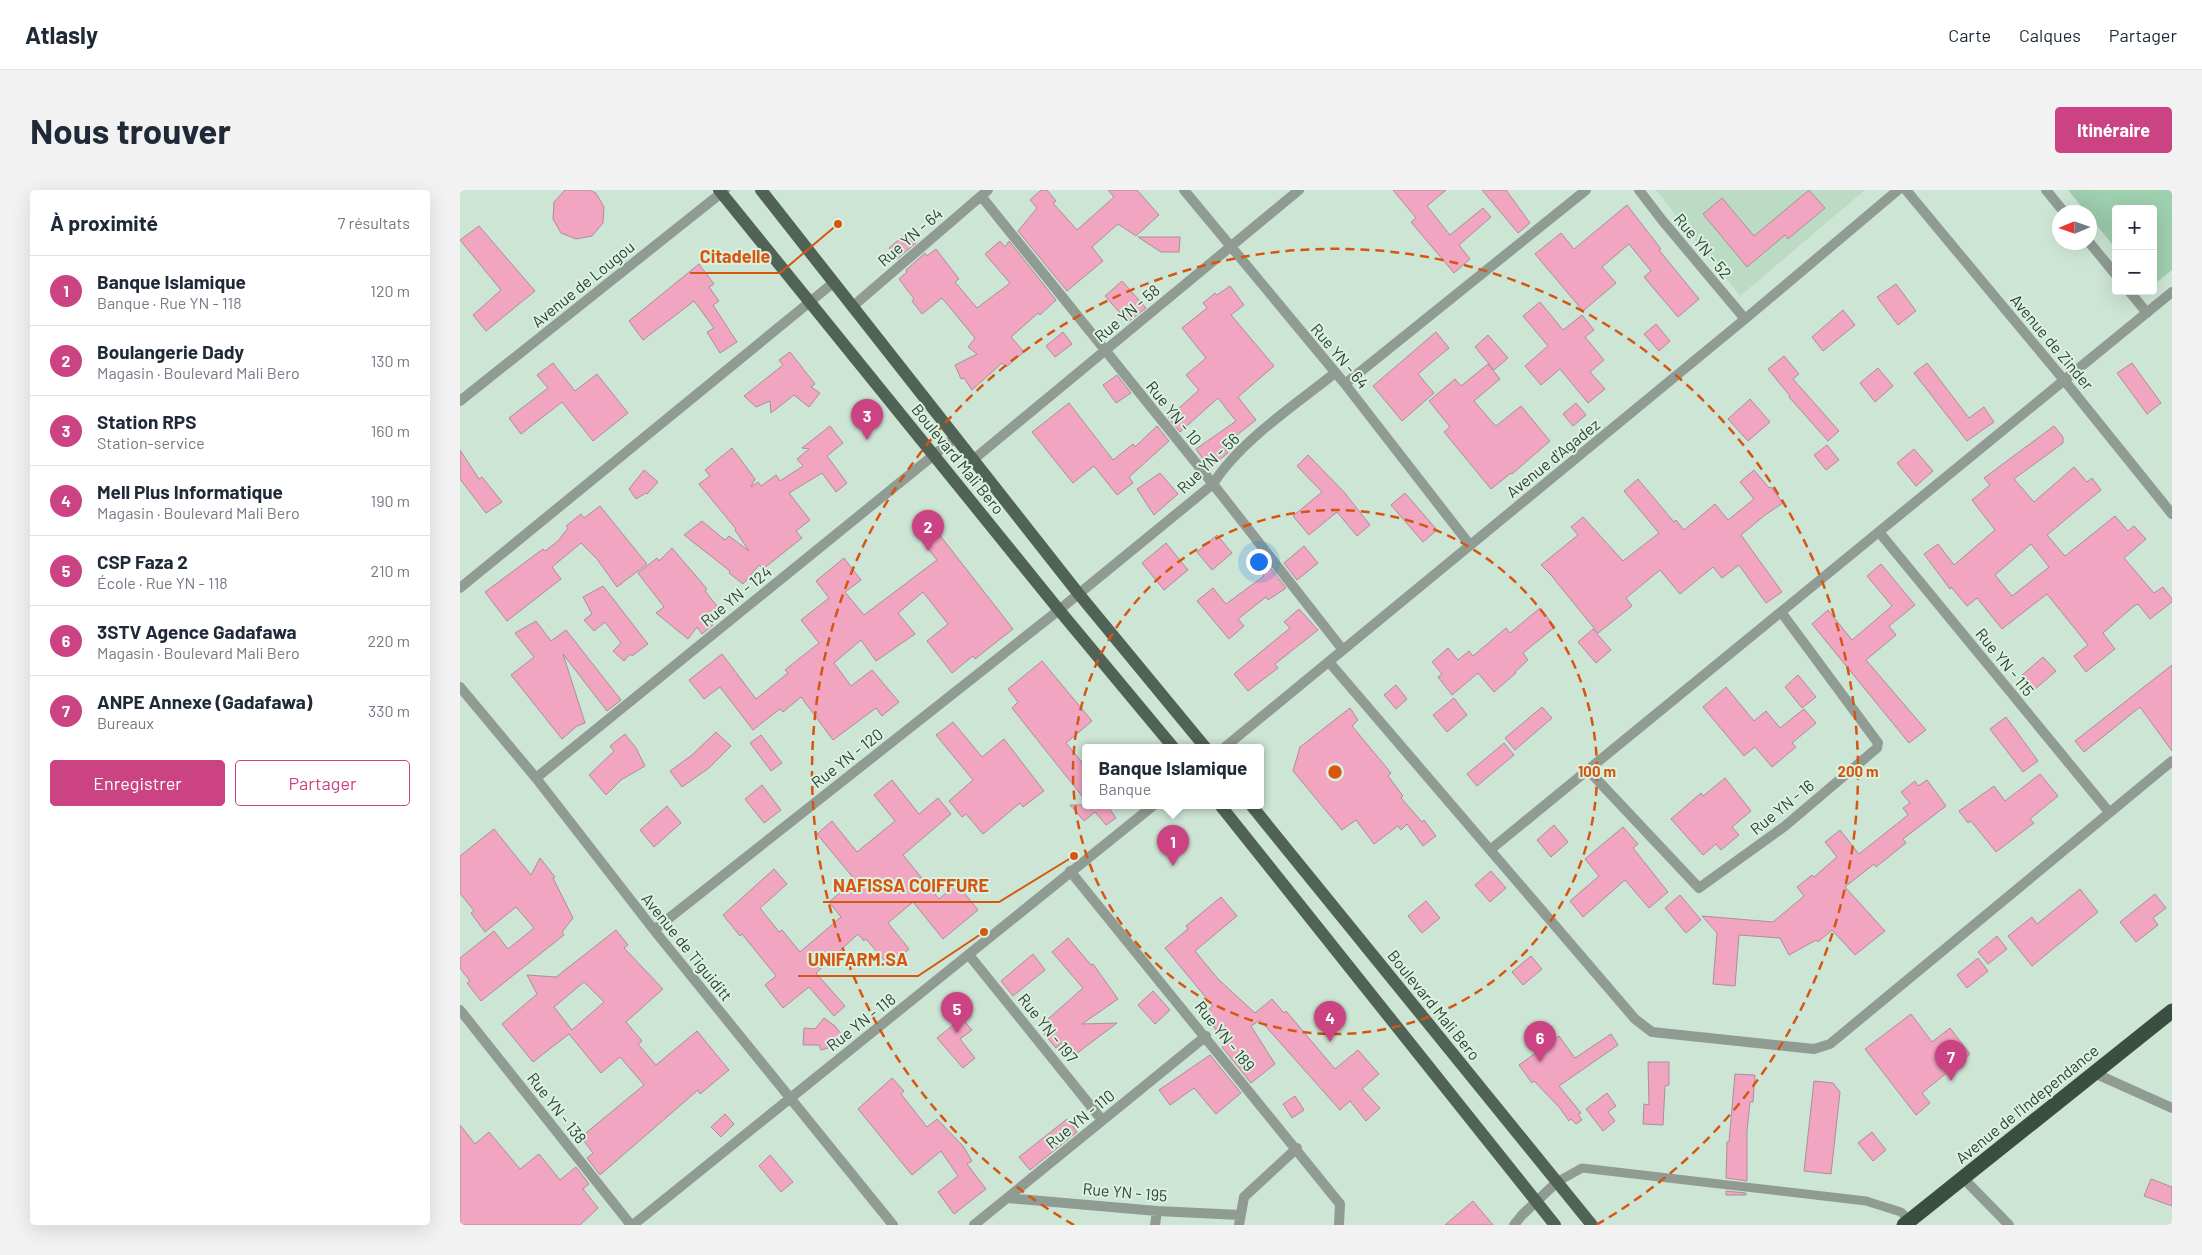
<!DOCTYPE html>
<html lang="fr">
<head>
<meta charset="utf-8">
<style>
  :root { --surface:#fff; --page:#f2f2f3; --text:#1f2937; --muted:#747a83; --line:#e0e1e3; --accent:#cb4382 }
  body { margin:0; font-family:Barlow,sans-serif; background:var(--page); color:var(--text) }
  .controls { position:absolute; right:15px; top:15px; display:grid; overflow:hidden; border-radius:5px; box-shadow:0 5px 20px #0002 }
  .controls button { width:45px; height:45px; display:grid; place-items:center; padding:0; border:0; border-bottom:1px solid var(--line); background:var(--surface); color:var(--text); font:25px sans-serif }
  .compass { position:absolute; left:1592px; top:15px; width:45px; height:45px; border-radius:50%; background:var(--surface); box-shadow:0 5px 20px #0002; rotate:268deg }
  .you { position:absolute; left:798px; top:371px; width:18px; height:18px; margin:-12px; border:4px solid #fff; border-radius:50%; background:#1a73e8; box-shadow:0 0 0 8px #1a73e833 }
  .badge { display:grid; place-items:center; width:32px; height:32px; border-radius:50%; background:var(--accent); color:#fff; font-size:16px; font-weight:700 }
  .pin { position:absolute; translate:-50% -41px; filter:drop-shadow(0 1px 2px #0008) }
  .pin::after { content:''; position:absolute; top:26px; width:18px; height:15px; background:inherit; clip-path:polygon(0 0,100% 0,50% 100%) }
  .popup { position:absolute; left:622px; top:554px; width:182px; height:65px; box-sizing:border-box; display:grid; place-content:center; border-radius:5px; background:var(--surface); filter:drop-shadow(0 1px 4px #0005); font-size:16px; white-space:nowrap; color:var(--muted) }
  .popup b { font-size:19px; color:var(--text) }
  .popup::after { content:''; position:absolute; left:50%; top:100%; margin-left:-10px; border:10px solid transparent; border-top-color:var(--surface) }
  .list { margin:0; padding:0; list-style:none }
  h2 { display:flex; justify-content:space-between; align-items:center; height:65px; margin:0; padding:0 20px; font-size:21px }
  h2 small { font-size:16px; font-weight:400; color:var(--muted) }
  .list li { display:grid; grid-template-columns:32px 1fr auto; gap:15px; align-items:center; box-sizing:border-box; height:70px; padding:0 20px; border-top:1px solid var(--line) }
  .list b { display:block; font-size:19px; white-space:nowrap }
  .list p { margin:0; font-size:16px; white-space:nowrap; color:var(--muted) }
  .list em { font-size:16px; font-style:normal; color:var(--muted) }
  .actions { display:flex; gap:10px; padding:15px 20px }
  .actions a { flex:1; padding:11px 0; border:1px solid var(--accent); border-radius:5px; text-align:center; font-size:18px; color:var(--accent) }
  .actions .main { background:var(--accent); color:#fff }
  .map { position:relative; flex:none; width:1712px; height:1035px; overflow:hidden; border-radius:5px }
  header { display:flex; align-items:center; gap:30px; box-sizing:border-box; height:70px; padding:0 25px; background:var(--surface); border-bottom:1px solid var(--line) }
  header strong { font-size:24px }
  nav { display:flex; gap:28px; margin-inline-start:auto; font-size:18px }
  .intro { display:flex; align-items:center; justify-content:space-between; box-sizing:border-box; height:120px; padding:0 30px }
  h1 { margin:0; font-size:35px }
  .button { padding:12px 22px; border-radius:5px; background:var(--accent); color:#fff; font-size:18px; font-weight:700 }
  main { display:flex; gap:30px; padding:0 30px }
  aside { flex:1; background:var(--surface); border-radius:5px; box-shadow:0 5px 20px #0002 }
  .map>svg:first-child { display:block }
</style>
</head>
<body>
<header>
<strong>Atlasly</strong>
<nav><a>Carte</a><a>Calques</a><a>Partager</a></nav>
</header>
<div class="intro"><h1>Nous trouver</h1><a class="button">Itinéraire</a></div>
<main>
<aside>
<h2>À proximité<small>7 résultats</small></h2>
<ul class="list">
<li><span class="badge">1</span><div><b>Banque Islamique</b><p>Banque · Rue YN - 118</p></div><em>120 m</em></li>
<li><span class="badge">2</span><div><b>Boulangerie Dady</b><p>Magasin · Boulevard Mali Bero</p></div><em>130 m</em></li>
<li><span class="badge">3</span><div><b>Station RPS</b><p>Station-service</p></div><em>160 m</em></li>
<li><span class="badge">4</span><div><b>Mell Plus Informatique</b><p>Magasin · Boulevard Mali Bero</p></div><em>190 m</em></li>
<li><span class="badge">5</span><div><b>CSP Faza 2</b><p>École · Rue YN - 118</p></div><em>210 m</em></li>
<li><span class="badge">6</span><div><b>3STV Agence Gadafawa</b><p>Magasin · Boulevard Mali Bero</p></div><em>220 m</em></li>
<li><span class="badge">7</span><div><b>ANPE Annexe (Gadafawa)</b><p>Bureaux</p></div><em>330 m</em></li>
</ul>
<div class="actions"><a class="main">Enregistrer</a><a>Partager</a></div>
</aside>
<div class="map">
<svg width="1712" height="1035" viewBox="0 0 1712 1035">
  <rect width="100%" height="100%" fill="#cde5d4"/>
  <path fill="#bbdbc5" d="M1196,0H1405L1280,106Z"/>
  <path fill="#9ecfae" d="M1608,0H1712V80L1693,95V19H1656V59L1630,27V22H1626Z"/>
  <path fill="#f1a5c1" stroke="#aa8f98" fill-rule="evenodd" d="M105,0H129L136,3L144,17L143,33L132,46L116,49L101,43L93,29L94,12Z
    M581,0H587L596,11L593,13L617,40L654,7L648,0H677L699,25L676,46L658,34L632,57L643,71L607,101L558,41L577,18L570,10Z
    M933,0H986L967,16L990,45L1023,18L1031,27L999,55L1010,69L994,83L951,32L956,28Z
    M1022,0H1046L1070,33L1058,43Z
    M1349,0L1365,18L1328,49L1325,45L1287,77L1243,24L1262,8L1294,46Z
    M1167,15L1201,59L1199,60L1239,109L1218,127L1184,87L1191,81L1169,54L1142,77L1156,93L1123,121L1075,64L1101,43L1114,59Z
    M19,36L75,101L26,141L13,125L41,100L0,50Z
    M448,42L456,53L437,69L429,58Z
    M678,47H720L719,62H701Z
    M540,51L545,57L549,51L596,110L580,125L578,123L551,147L564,162L546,177L542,173L512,200L504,188L501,189L495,175L517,164L508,157L515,148L482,108L462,124L452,111L454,109L439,89L447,82L446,80L465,63L467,66L476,59L499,89L495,92L517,118L550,93L525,64Z
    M239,74L254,94L249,97L259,111L253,115L277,152L260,163L247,142L254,138L234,111L183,150L169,131Z
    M662,91L686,118L668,132L645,106Z
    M1436,94L1456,121L1438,135L1417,107Z
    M770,96L784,115L771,125L814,176L778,207L796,230L763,256L768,263L749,278L736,259L776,231L758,208L720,242L708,228L739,200L726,185L746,168L722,138L747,118L743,113L755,103L757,105Z
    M1080,112L1103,140L1122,125L1134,140L1125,147L1144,170L1130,182L1145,199L1128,213L1100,179L1081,195L1065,176L1088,156L1063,126Z
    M1383,120L1395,135L1363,161L1352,147Z
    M1196,134L1210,151L1199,161L1184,144Z
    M603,142L612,154L595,167L586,156Z
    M976,142L989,158L958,184L974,203L942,231L913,196Z
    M1028,145L1048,168L1034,180L1015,157Z
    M330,162L355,194L351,197L360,203L349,217L334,205L311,223L310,211L296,217L284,206L323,175L319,170Z
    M1324,166L1339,184L1333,189L1379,241L1368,251L1329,207L1330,206L1308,179Z
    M93,173L115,201L137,184L168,223L133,251L102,212L61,244L49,228L88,198L77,185Z
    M1467,173L1509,228L1524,217L1534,232L1507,251L1454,183Z
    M1672,173L1701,213L1687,224L1657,183Z
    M1028,174L1040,189L1014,211L1033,233L1036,236L1061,216L1090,251L1052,284L1051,283L1031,299L984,242L990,237L969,211L995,189L1001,196Z
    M1418,178L1433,196L1415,212L1400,193Z
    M657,185L671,203L656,213L643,195Z
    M1290,209L1310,232L1288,251L1268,229Z
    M609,213L653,270L673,254L675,257L697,236L709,251L669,287L673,293L657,305L634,276L613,293L572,242Z
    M1116,213L1126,225L1113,236L1103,224Z
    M370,236L383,253L367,266L387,293L376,302L362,283L329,303L350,330L336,341L342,348L303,379L299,375L283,394L269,383L270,381L224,345L242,331L265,350L269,346L289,361L275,340L276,339L239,294L250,286L245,280L272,258L295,289L291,297L298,292L301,296L316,285L320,291L343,276L337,269L349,259L342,258Z
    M1594,236L1603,247V253L1554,289L1574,312L1614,277L1627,292L1632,288L1641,300L1587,345L1605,366L1655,326L1668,341L1674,336L1686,349L1664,368L1694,403L1703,397L1712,409V412L1690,429L1678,414L1674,416L1643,443L1655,459L1626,482L1614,466L1628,455L1587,404L1542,439L1517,408L1507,416L1491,397L1490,399L1464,364L1478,354L1494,375L1535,340L1512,310L1530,295L1524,288ZM1571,354L1589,377L1552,406L1535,385Z
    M1367,255L1379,270L1366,280L1354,265Z
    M1454,259L1473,281L1456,296L1437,273Z
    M0,260L19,289L22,287L42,312L26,323L0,289Z
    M848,265L884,302L910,335L897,346L877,322L849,345L833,326L862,302L837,276Z
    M184,280L198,292L187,304L186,303L176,309L169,299Z
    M1294,280L1309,298L1311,297L1323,313L1305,325L1281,345L1322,402L1306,413L1279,375L1262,388L1253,377L1220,404L1200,380L1166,408L1172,416L1138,443L1091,385L1081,375L1118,345L1111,337L1123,327L1163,371L1199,343L1164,301L1178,289L1214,332L1216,330L1224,340L1255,314L1268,330L1294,309L1280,292Z
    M700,283L718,304L694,325L677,299Z
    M945,303L977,340L963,352L931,315Z
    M140,316L187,374L157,397L137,369L121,353L92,377L101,389L47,431L25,402L83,359L85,361L98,351L108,338L106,336L121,324L124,328Z
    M468,330L553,439L515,469L513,466L492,483L467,451L488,434L463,402L438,423L455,444L416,471L401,450L374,473L391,496L412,480L439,512L422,526L416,518L373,550L341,507L323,522L320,519L293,540L260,497L244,509L229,490L262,464L296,509L328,483L325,480L359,453L341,430L369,408L356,391L384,368L401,390L385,402L404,425L477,370L454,341Z
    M757,345L772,363L752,380L737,362Z
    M706,353L728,380L704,400L682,373Z
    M844,356L858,373L837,390L824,373Z
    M212,358L247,399L245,401L261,421L251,429L253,435L242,444L237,437L228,449L196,423L204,417L178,383L197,368L199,371Z
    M797,361L826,398L808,410L806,407L778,429L784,436L769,449L737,411L753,398L766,414L804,386L790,367Z
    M1421,374L1455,415L1429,436L1436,445L1406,470L1466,540L1449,553L1352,434L1368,420L1392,450L1432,416L1407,386Z
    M143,396L188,454L172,466L170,464L164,471L153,461L161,453L145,432L134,441L124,430L132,424L123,407Z
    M1080,418L1095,437L1063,463L1068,470L1055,482L1056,483L1034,502L1018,483L992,505L978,487L982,484L972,472L988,458L998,470L1009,461L1013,466L1046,438L1050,443Z
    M839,419L858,440L815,474L818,478L788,501L774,484L830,438L824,432Z
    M76,431L91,451L106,440L161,510L147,521L103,464L125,533L117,536L102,549L51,485L74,467L55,443Z
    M1133,439L1151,460L1136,473L1118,452Z
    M1583,467L1596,481L1574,500L1561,486Z
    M582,471L632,531L606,553L626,577V611L552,518L558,512L548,499Z
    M1712,475V561L1680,517L1624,562L1615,551Z
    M1338,485L1356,507L1342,518L1325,497Z
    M936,495L947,509L936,519L924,505Z
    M1266,497L1294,531L1306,521L1320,538L1344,519L1356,533L1332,553L1336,557L1312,577L1295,557L1284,566L1243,517Z
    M994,508L1007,525L987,542L973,525Z
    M1082,517L1092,528L1055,560L1045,548Z
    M890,518L898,530L892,536L931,583L928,586L943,606L941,608L962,632L964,630L976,646L963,656L947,634L941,640L938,636L914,654L896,630L882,640L833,581L840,557Z
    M1546,527L1578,571L1563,582L1530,539Z
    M493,532L522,567L544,549L584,601L563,617L560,613L523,644L506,624L502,627L489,611L513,590L476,545Z
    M256,542L271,556L249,578L222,597L210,581L232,565Z
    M165,544L176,558L185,576L161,590L146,605L129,585L154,561L150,556Z
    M301,545L322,573L311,581L290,553Z
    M1044,553L1054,565L1017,596L1007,584Z
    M1580,584L1598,606L1570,629L1574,633L1536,662L1511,631L1508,633L1499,621L1534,596L1545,611Z
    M1265,588L1291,621L1272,637L1279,645L1261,660L1256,654L1243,665L1211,629L1241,603L1243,606Z
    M432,590L459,624L478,608L491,624L443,665L479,709L497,694L518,720L483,749L453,712L428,733L449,759L429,776L406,749L404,751L398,744L356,783L385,816L374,826L349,797L323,818L305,795L316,786L282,744L280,746L263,725L314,679L327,694L300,718L319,742L322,740L340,762L381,727L369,712L395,690L357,644L372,631L397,662L435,631L414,605Z
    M1467,590L1486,616L1443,649L1446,653L1416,677L1414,674L1385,697L1425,741L1395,765L1372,740L1358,752L1356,750L1329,765L1320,748L1279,745L1275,796L1253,794L1257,743L1242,726L1313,732L1344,706L1337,697L1352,685L1354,687L1377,667L1365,652L1380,640L1399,664L1448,625L1443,618L1450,613L1441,602L1455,591L1458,596Z
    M302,595L321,620L304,633L285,609Z
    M610,615H647L656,628L646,635L635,622L624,631Z
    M207,616L221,633L194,657L180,640Z
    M1094,635L1108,652L1091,667L1077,650Z
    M1163,637L1178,654L1173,658L1208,702L1189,718L1165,690L1123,727L1110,711L1139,686L1125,669Z
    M34,639L71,685L80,668L95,687L93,688L113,728L102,742L104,745L21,811L7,793L10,791L0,778V768L34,741L48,759L74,738L56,717L25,742L11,723L14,721L0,703V666Z
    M1031,681L1046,698L1030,712L1015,695Z
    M1620,699L1638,722L1572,776L1548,746L1572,727L1577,734Z
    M1695,704L1706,718L1693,728L1698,735L1676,752L1660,732Z
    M1220,705L1241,730L1226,743L1205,718Z
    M761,707L777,726L735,761L758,789L795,823L812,809L824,823L826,821L875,879L898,860L919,884L902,899L920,918L906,931L890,911L880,920L800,830L791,836L815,874L791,893L762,857L766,854L744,823L753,816L705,758L728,739L726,736Z
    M966,711L980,728L962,743L948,726Z
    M156,740L168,755L164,758L203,799L166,832L182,851L178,854L196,875L237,841L269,880L240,904L238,900L140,985L127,968L133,963L121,947L184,895L160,867L141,883L109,844L73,872L42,834L77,804L67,785L96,787ZM124,792L144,812L112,840L94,817Z
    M1537,746L1547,759L1528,774L1518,762Z
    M608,748L631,775L633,774L658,809L622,834L657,833L616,864L605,850L596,858L584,844L593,836L588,829L623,798L592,762Z
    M573,764L585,780L553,806L541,791Z
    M1071,766L1082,779L1063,795L1052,782Z
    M1518,768L1528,781L1507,798L1497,785Z
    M693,801L710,820L695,834L678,815Z
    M1451,824L1472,852L1490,838L1510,864L1462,903L1470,913L1456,925L1405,859Z
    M364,828L375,836L385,849L375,860L371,857L361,860L359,855H343L344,838L355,839Z
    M502,828L512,840L500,849L515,868L503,878L477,848Z
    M1151,844L1158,855L1099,896L1121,923L1118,924L1122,930L1116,934L1111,929L1109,931L1099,917L1074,891L1072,893L1059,875L1099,846L1115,868Z
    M750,865L781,903L756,924L734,898L710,915L699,900Z
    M1188,872H1209V895L1205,896L1203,935L1183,934L1184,914L1189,915Z
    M1275,884L1295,885L1293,912H1290L1287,941V991L1266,988L1267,952H1269Z
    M432,888L444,901L441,904L467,937L477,929L503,956L512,971L507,974L526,999L494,1024L478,1002L498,986L481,961L452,985L398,919Z
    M1354,891L1373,893L1380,902L1371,984L1344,981Z
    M1147,903L1156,916L1148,922L1155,931L1143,941L1126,919Z
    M835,906L844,920L832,928L823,914Z
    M265,924L274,934L261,947L251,937Z
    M607,929L617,942L570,980L559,967Z
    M0,935L15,954L29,942L60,979L79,964L100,990L116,977L129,994L123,999L138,1018L120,1035H0Z
    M1412,942L1426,960L1413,971L1398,953Z
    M310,965L333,992L321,1002L299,976Z
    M1691,989L1712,997V1016L1684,1006Z
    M1266,1001L1286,1003V1005H1266Z
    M1013,1011L1033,1035H985Z"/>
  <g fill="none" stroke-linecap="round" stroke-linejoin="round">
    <path stroke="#909b93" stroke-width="9" d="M1097,992L1122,978L1406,1011L1441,1022L1449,1030"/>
    <path stroke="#909b93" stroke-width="10" d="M724,0L885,194L1010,355
      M1179,0L1202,30L1285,129
      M1446,0L1604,190L1712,324
      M1586,0L1604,22
      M521,6L753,294L883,460
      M1629,52L1656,85
      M1669,101L1687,123
      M392,117L528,0
      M885,194L1126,0
      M0,211L265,0
      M514,269L839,0
      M1419,342L1649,622
      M0,398L373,93
      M869,472L1175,829L1192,842L1354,859L1370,854L1712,571
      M0,497L76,588L194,740L433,1035
      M765,557L1285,129L1438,0
      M1128,580L1239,698L1325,636L1417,558L1418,553L1321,422
      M76,588L496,247
      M1030,660L1712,102
      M610,681L880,1014L879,1035
      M194,740L599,420L753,294C779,252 836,214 875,183
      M509,765L642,930
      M0,820L171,1035
      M1634,883L1712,918
      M1503,988L1549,1035
      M548,1008L697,1021L780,1025
      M173,1035L694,615
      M514,1035L746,846
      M695,1035L697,1021
      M779,1035L784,1007L837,958
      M1054,1035L1062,1025L1097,992"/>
    <path stroke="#516356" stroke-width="12" d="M259,0L599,420L713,557
      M301,0L618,403L745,557
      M760,615L1095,1035
      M791,615L1132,1035"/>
    <path stroke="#3a4f41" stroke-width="15" d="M1444,1035L1712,821"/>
  </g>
  <g fill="none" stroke="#d65610" stroke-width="2.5" stroke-dasharray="9 6">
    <circle cx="875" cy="582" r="262"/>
    <path d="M614 1035A523 523 0 1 1 1136 1035"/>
  </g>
  <g text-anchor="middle" stroke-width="4" stroke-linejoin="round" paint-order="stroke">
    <g font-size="16" fill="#333d36" stroke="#daf3e1">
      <text transform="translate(450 47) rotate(-41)" y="6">Rue YN - 64</text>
      <text transform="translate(1243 56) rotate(50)" y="6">Rue YN - 52</text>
      <text transform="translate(123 94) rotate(-39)" y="6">Avenue de Lougou</text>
      <text transform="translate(667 123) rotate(-40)" y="6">Rue YN - 58</text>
      <text transform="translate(1592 152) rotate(50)" y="6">Avenue de Zinder</text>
      <text transform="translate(880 166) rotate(50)" y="6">Rue YN - 64</text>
      <text transform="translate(714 223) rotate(51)" y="6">Rue YN - 10</text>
      <text transform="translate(1093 268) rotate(-39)" y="6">Avenue d'Agadez</text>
      <text transform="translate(498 269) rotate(51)" y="6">Boulevard Mali Bero</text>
      <text transform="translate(748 273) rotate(-44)" y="6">Rue YN - 56</text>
      <text transform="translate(276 406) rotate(-39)" y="6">Rue YN - 124</text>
      <text transform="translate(1545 472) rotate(51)" y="6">Rue YN - 115</text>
      <text transform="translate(387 568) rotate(-38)" y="6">Rue YN - 120</text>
      <text transform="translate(1322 617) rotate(-39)" y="6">Rue YN - 16</text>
      <text transform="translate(227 757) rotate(51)" y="6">Avenue de Tiguiditt</text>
      <text transform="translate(974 815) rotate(51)" y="6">Boulevard Mali Bero</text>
      <text transform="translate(401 832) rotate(-38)" y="6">Rue YN - 118</text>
      <text transform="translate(588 838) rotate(51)" y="6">Rue YN - 197</text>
      <text transform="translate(765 846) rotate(51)" y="6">Rue YN - 189</text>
      <text transform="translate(1567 914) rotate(-39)" y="6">Avenue de l'Independance</text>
      <text transform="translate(97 918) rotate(52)" y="6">Rue YN - 138</text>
      <text transform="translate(620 929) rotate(-39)" y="6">Rue YN - 110</text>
      <text transform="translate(665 1002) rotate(5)" y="6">Rue YN - 195</text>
    </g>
  </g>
  <circle cx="875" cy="582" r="8" fill="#d65610" stroke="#daf3e1" stroke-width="2.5"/>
  <g font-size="15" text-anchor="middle" font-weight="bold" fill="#d65610" stroke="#daf3e1" stroke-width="4" stroke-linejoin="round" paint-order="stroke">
    <text x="1137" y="587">100 m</text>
    <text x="1398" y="587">200 m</text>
  </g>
  <path fill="none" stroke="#d65610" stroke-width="2" d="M378 34L320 83H230M614 666L539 712H363M524 742L458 786H338"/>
  <g fill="#d65610" stroke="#daf3e1" stroke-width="2">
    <circle cx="378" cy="34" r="5"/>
    <circle cx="614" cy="666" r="5"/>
    <circle cx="524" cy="742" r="5"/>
  </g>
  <g font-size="18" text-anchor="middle" font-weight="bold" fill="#d65610" stroke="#daf3e1" stroke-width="4" stroke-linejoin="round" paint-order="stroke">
    <text x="275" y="73">Citadelle</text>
    <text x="451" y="702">NAFISSA COIFFURE</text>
    <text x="398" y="776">UNIFARM.SA</text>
  </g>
</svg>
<div class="controls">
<button>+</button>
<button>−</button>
</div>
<svg class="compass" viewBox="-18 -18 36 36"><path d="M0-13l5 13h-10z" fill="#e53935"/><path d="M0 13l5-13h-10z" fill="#747a83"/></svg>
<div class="you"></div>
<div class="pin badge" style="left:713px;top:676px">1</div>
<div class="popup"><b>Banque Islamique</b>Banque</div>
<div class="pin badge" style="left:468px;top:361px">2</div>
<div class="pin badge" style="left:407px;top:250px">3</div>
<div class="pin badge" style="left:870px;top:852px">4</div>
<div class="pin badge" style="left:497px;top:843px">5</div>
<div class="pin badge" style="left:1080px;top:872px">6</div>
<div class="pin badge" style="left:1491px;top:891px">7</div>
</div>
</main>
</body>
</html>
